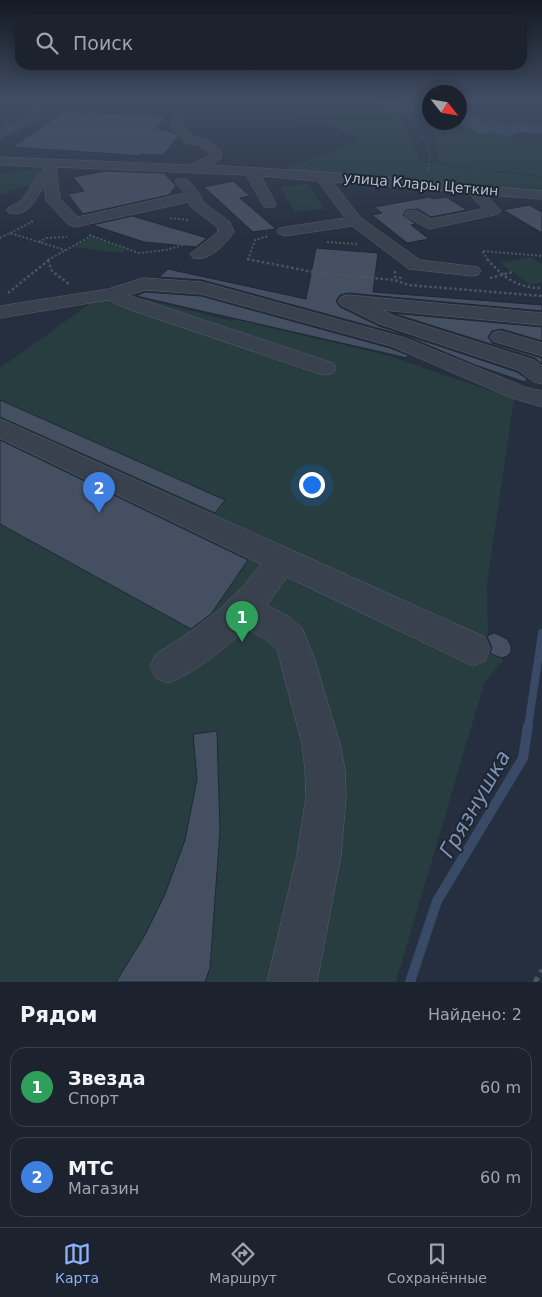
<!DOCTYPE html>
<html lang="ru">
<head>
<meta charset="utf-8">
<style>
  :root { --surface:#1c232f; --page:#292f3b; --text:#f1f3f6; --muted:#a0a4aa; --line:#3a404b; --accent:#8cb2f8 }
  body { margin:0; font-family:"DejaVu Sans",sans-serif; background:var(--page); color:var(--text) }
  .compass { position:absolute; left:422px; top:85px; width:45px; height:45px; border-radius:50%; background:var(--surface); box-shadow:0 2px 12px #0003; rotate:121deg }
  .you { position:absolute; left:311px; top:484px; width:18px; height:18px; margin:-12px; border:4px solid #fff; border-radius:50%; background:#1a73e8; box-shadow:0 0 0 8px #1a73e833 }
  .badge { display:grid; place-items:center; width:32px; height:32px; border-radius:50%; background:var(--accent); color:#fff; font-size:16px; font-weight:700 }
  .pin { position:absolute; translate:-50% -41px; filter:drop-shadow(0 1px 2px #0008) }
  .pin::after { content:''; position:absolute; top:26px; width:18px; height:15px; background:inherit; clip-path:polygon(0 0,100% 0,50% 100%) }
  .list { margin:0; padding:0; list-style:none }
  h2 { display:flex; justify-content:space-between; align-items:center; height:65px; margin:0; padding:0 20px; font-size:21px }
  h2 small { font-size:16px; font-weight:400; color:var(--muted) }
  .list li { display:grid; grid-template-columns:32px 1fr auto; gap:15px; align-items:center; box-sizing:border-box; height:80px; margin:0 10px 10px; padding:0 10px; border:1px solid var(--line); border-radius:15px }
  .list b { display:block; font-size:19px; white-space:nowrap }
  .list p { margin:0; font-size:16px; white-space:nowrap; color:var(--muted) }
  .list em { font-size:16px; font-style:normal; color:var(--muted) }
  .icon { flex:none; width:28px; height:28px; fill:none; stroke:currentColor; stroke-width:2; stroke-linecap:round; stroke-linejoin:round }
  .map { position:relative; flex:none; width:542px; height:982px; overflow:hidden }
  .search { position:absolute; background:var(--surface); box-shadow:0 2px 12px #0003; left:15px; right:15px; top:15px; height:55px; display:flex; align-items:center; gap:12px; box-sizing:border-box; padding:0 18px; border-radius:15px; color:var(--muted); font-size:19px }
  .sheet { height:245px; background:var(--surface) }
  nav { display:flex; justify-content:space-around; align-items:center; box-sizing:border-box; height:70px; border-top:1px solid var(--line); background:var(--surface); font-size:14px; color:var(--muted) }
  nav a { display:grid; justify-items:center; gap:2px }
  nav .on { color:var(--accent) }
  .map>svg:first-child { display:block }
</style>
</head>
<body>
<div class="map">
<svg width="542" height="982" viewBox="0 0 542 982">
  <rect width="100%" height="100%" fill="#252f3f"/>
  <path fill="#273d40" d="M247,99H395L405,102L407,105L403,108V122L421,162L542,177V191L413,179L289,171L287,167L331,152L358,140L324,121L300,123C294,114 286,105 275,102C265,100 259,104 247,99Z
    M437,123H445L453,132L460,133H509L514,139H542V176L439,163L431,126Z
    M39,168L42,172L33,184L0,195V174Z
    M308,184L325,209L295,212L280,187Z
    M91,237L128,250L121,253L73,247Z
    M531,257L542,264V282L530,285L500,263Z
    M98,298L144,299L232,321L234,319L390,356L514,399L487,584L488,635L485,639L488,652L504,660L485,681L396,982H0V368Z"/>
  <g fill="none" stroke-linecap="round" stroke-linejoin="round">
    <path stroke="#394a67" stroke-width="8" d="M528,727L542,633"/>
    <path stroke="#394a67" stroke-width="10" d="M410,982L437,901L523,758L528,726"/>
    <path fill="#394a67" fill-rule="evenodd" d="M374,99H393L395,102L412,107L415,110L412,113C397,117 383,109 374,99Z
      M460,113L481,118L483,123L492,120L507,125L518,122L542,124V134L519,132L506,136L492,131C476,140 471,125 459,122Z"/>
  </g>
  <path fill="#444f61" stroke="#202836" d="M64,111L167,116L156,128L175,133L178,137L163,155L141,154L144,156L13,147Z
    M106,171L164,173L176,186L169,195L83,214L68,194L84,191L73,177Z
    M233,181L250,196L240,198L276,229L253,232L204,187Z
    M430,197L433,199L446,197L467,210L431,217L418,209L406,210L403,215L416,224L411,225L429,239L407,243L372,215L382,213L374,207Z
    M529,205L542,212V233L503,210Z
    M132,216L207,238L196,247L144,242L92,225Z
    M316,248L378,253L373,292L542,305V311L348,293L340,295L336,301L340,307L379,326L517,372L527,379L525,382L475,365L406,336L202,280L159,277L168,269L306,299Z
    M145,292L201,296L390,348L408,355L407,358L136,296Z
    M392,313L542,327V341L501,329L492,331L488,337L492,343L542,358V364L535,358Z
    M0,400L225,500L215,513L0,417Z
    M0,440L248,560L211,614L191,629L0,524Z
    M494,633L507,639L511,646V652L507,656L501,658L490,653L492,648L487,636Z
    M217,731L220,831L210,968L205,982H116L146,933L165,894L185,840L197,779L193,734Z"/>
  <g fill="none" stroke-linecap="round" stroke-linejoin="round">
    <g stroke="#575f6d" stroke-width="1">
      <path id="minor" d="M523,99H542V102H528Z
        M34,108L38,109L41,114L37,120L0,138V129L29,116L30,114L29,111Z
        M178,116L182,117L184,119L182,124L194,137L206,139L221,151L222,158L210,165L323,172L542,191V199L486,195L501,211L498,214L429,229L407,217L404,214L407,211H417L431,219L483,209L469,193L333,182L361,218L420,260L478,267L481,271L478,275L472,276L409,269L352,226L285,236L279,234L277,231L279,228L345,218L318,181L261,176L276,204L274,207H264L246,175L56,167L60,199L78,217L185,193L175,182L177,179H187L199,193L203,202L230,222L234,232C226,244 209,262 193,258L190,254L218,232L217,227L191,207L188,202L75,227L69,225L48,203L46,200L44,185C36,199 28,218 9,213L6,210C10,205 16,205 20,201C29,192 33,179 43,170L42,167L0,165V157L189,165L209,156V152L198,145L186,143L172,127L170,125L174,117Z
        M144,278L202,282L405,338L525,387L542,391V407L509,397L391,346L201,294L145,290L128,295L333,363L336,368L333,373L325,375L317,373L128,309L108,300L0,318V306L108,289Z
        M348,295L542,313V325L382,310L394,316L534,360L542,366V384L534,382L518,370L380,324L341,305L338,301L341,297Z
        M500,331L542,343V356L493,341L490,337L493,333Z
        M0,419L485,637L490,649L485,661L473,666L287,577L267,605L289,617L302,628L314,657L340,744L345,770L346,797L341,855L317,982H267L297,855L306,797L305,770L302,744L277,649L265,639L246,628C224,650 196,672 168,683L156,678L150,666L156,654L190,632L220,609L246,583L261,564L0,438Z"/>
    </g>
    <path stroke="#455a5d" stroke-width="1" stroke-dasharray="2 2" stroke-linecap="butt" d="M419,99L410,108C415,129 436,147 428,170"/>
    <path stroke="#455a5d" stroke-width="2" stroke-dasharray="2 2" stroke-linecap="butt" d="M427,172L428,168
      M170,218L189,220
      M10,233L32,222V220
      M89,235L139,253L166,250L183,245
      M0,238L10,233L65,250
      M39,242L46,238L67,237
      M327,242L358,244
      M48,260L91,236
      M248,260L255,240L269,236
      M488,260L482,251L542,256"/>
    <path stroke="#455a5d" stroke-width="2.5" stroke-dasharray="2.5 2.5" stroke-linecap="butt" d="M247,259L318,273L395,280L408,285L542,296
      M487,259C503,277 517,288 542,288
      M48,260L52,271L69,284
      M395,271V277L402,278
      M490,278L513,272
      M8,293L50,259"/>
    <path stroke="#455a5d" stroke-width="5" stroke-dasharray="5.5 5.5" stroke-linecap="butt" d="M535,982L542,970"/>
    <use href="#minor" fill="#39414f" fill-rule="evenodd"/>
  </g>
  <linearGradient id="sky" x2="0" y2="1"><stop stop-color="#141a23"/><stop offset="0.42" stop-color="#404d63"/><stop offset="1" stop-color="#404d63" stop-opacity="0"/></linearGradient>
  <rect width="542" height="237" fill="url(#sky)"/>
  <g text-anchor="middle" stroke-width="4" stroke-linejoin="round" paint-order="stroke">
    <g font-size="14" fill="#b5bdca" stroke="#1e2634">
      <text transform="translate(421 184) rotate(5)" y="5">улица Клары Цеткин</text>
    </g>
    <g font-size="21" font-style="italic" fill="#7c91b2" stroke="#1e2634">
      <text transform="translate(475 804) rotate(-60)" y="7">Грязнушка</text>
    </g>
  </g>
</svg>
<svg class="compass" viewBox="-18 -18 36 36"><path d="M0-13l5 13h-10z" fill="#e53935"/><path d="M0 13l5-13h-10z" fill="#a0a4aa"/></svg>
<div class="you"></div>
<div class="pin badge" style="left:242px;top:642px;background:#2e9e5b">1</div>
<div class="pin badge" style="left:99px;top:513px;background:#3f7fe0">2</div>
<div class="search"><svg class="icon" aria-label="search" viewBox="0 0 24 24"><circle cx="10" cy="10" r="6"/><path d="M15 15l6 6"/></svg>Поиск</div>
</div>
<section class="sheet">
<h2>Рядом<small>Найдено: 2</small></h2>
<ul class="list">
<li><span class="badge" style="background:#2e9e5b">1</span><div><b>Звезда</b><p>Спорт</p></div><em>60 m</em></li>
<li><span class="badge" style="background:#3f7fe0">2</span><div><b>МТС</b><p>Магазин</p></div><em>60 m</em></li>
</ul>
</section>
<nav>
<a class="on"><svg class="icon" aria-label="map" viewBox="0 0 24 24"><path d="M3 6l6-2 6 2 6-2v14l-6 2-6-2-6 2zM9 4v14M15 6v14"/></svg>Карта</a>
<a><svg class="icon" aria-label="directions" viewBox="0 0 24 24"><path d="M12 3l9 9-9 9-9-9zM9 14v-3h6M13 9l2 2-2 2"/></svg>Маршрут</a>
<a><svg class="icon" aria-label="saved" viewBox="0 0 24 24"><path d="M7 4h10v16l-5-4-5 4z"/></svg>Сохранённые</a>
</nav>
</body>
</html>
